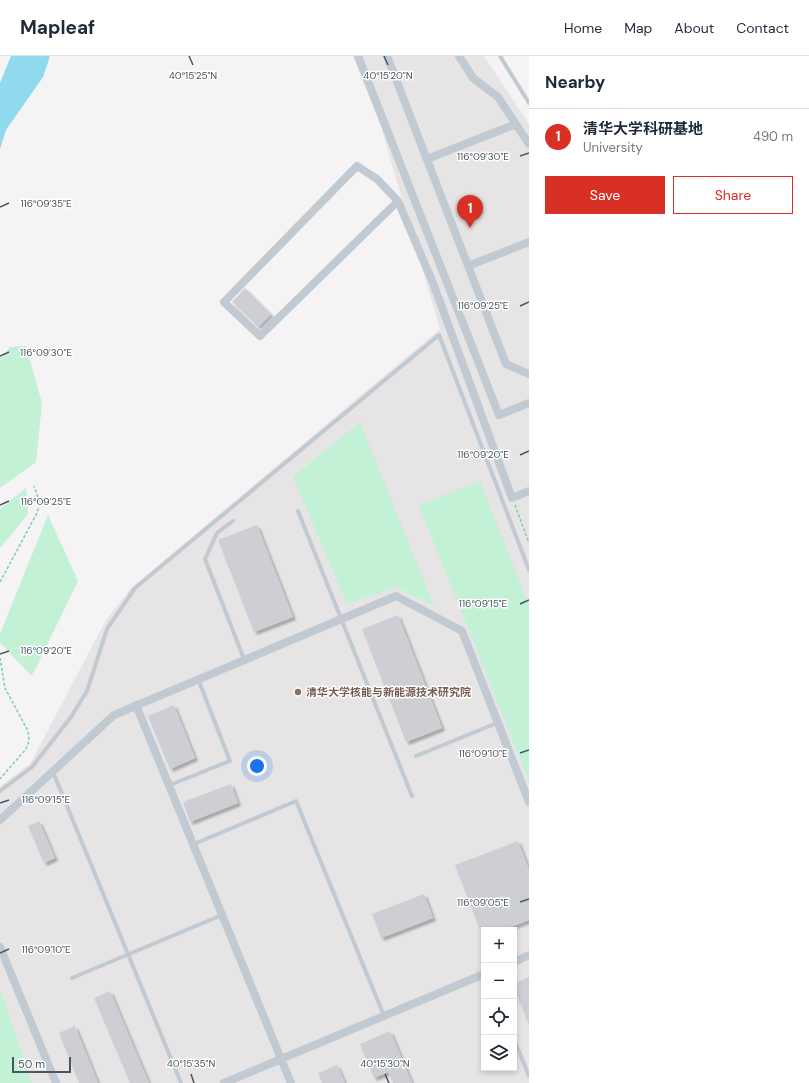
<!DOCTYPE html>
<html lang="en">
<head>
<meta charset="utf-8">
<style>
  :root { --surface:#fff; --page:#f6f6f7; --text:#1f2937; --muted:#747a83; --line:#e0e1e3; --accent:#d93025 }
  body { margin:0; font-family:"DM Sans","Noto Sans SC",sans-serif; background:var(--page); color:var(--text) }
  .controls { position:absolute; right:12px; bottom:12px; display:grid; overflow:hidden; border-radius:0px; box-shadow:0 2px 6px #0003 }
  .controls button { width:36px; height:36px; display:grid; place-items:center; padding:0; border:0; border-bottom:1px solid var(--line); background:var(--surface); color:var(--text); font:20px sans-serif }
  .scale { position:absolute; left:12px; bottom:10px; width:59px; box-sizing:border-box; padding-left:4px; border:2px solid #4a5661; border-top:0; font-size:11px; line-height:14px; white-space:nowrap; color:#4a5661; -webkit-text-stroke:3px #fff; paint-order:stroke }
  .you { position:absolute; left:257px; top:710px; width:14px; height:14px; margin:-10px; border:3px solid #fff; border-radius:50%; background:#1a73e8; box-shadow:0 0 0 6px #1a73e833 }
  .badge { display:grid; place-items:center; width:26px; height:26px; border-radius:50%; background:var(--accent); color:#fff; font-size:13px; font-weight:700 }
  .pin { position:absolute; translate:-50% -33px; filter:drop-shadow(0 1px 2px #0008) }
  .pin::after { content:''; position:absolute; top:21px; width:14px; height:12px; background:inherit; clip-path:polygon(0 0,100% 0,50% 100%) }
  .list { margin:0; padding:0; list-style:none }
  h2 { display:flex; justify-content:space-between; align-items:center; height:52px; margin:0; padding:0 16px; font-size:17px }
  h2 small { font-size:13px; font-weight:400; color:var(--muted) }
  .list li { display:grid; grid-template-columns:26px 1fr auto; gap:12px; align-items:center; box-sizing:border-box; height:56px; padding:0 16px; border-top:1px solid var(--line) }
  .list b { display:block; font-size:15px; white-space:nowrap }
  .list p { margin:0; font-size:13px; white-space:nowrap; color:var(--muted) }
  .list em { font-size:13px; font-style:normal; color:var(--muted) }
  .actions { display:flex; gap:8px; padding:12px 16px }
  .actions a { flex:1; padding:9px 0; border:1px solid var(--accent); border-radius:0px; text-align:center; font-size:14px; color:var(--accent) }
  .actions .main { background:var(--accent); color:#fff }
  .icon { flex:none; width:22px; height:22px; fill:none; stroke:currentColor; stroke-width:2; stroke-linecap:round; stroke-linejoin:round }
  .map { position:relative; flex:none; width:529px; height:1027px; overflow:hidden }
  header { display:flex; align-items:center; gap:24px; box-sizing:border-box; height:56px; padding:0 20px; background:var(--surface); border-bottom:1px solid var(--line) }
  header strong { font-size:19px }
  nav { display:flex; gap:22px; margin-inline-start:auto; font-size:14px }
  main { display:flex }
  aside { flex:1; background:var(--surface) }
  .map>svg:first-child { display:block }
</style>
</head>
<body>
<header>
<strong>Mapleaf</strong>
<nav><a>Home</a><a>Map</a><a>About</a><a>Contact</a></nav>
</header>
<main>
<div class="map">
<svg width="529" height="1027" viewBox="0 0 529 1027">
  <defs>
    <filter id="shadow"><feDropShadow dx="3" dy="3" stdDeviation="1" flood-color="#0004"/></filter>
  </defs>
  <rect width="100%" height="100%" fill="#f5f3f3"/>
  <path fill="#e6e4e5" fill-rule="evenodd" d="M353,0H484L529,68V1027H0V730L30,708L106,564L131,532L440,273L381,71ZM484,874H514V1012H484Z"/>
  <path fill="#c3f1d5" d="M26,290L42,347L36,406L0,432V303L10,291Z
    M360,366L434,550L396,531L347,548L293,421Z
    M480,425L529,549V725L419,449Z
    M26,432L28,458L0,492V453Z
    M48,459L78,525L32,620L0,587V578Z
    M0,935L4,943L32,1027H0Z"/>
  <path fill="#90daee" d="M11,0H50L43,21L6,74L0,93V27Z"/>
  <path fill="#cdcfd5" filter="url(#shadow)" d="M245,232L271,258L258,271L232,246Z
    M257,469L293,561L254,576L218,484Z
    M398,559L442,672L406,686L362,573Z
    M174,649L195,702L170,713L148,660Z
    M231,728L238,747L190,766L183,746Z
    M39,765L55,802L44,807L28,770Z
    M518,785L529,814V864L503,874H480L455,809Z
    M424,838L433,862L381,882L372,858Z
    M529,921V969L514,932V928Z
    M110,935L149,1027H130L94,942Z
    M75,970L98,1027H79L59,977Z
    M390,975L412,1027H393L388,1016L374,1022L360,988Z
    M337,1009L345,1027H322L318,1017Z"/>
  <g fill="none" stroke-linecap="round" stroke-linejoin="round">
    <path stroke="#7ad0a6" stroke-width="1.5" stroke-dasharray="3 2" stroke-linecap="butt" d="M515,449L529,487
      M0,526L37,457L40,447L34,430
      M0,602L5,632L28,675L29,685L26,693L0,723"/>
    <path stroke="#c1cad2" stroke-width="4" d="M500,0L529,47
      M298,455L412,740
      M233,465L217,477L205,503L244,603
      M416,700L497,667
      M53,716L181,1027
      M170,729L230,705L198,623
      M0,735L32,711L71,661L87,635L107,573L135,532L439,279L529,514
      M194,788L296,745L384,960
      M72,922L222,859
      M514,983L529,1020"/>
    <path stroke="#c1cad2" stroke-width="8" d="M358,0L499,359L529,347
      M387,0L506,308L529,318
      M459,0L473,22L498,41L529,88
      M427,103L516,68
      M398,145L260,280L224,246L357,110L377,123L398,145L433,227L512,442L529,435
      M468,210L529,186
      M136,649L291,1027
      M0,764L114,659L396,540L462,575L529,746
      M0,891L56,1027
      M514,906L529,899
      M224,1027L484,918"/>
  </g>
  <path fill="none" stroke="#4a5661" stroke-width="1.5" d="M189,0L193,9M384,0L388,9M520,100L529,97M0,151L9,147M520,250L529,246M0,300L9,296M520,399L529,395M0,449L9,445M520,548L529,544M0,598L9,595M520,697L529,694M0,747L9,744M520,846L529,843M0,897L9,893M191,1018L194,1027M385,1018L389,1027"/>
  <circle fill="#8d6e63" stroke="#fff" stroke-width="1.5" cx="298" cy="636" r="4"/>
  <g text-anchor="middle" stroke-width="3" stroke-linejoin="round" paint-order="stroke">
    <g font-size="11" font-weight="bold" fill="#785e54" stroke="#fff" text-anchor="start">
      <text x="306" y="640">清华大学核能与新能源技术研究院</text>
    </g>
  </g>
  <g font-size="10" text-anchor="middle" fill="#4a5661" stroke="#fff" stroke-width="3" stroke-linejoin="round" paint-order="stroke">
    <text x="193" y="23">40°15'25"N</text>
    <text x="388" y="23">40°15'20"N</text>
    <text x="483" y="104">116°09'30"E</text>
    <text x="46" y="151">116°09'35"E</text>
    <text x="483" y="253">116°09'25"E</text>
    <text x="46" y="300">116°09'30"E</text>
    <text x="483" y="402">116°09'20"E</text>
    <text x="46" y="449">116°09'25"E</text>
    <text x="483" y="551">116°09'15"E</text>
    <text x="46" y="598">116°09'20"E</text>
    <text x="483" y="701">116°09'10"E</text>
    <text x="46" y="747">116°09'15"E</text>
    <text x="483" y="850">116°09'05"E</text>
    <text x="46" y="897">116°09'10"E</text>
    <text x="191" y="1011">40°15'35"N</text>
    <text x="385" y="1011">40°15'30"N</text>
  </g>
</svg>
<div class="controls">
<button>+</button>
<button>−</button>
<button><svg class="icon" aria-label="locate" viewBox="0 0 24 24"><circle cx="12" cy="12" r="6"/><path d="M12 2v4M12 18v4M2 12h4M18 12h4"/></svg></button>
<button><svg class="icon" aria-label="layers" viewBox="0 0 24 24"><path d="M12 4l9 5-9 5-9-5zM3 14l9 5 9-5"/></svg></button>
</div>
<div class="scale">50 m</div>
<div class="you"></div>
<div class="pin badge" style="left:470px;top:172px">1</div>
</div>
<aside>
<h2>Nearby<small></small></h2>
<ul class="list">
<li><span class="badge">1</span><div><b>清华大学科研基地</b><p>University</p></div><em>490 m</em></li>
</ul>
<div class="actions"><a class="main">Save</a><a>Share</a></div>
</aside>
</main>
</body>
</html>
